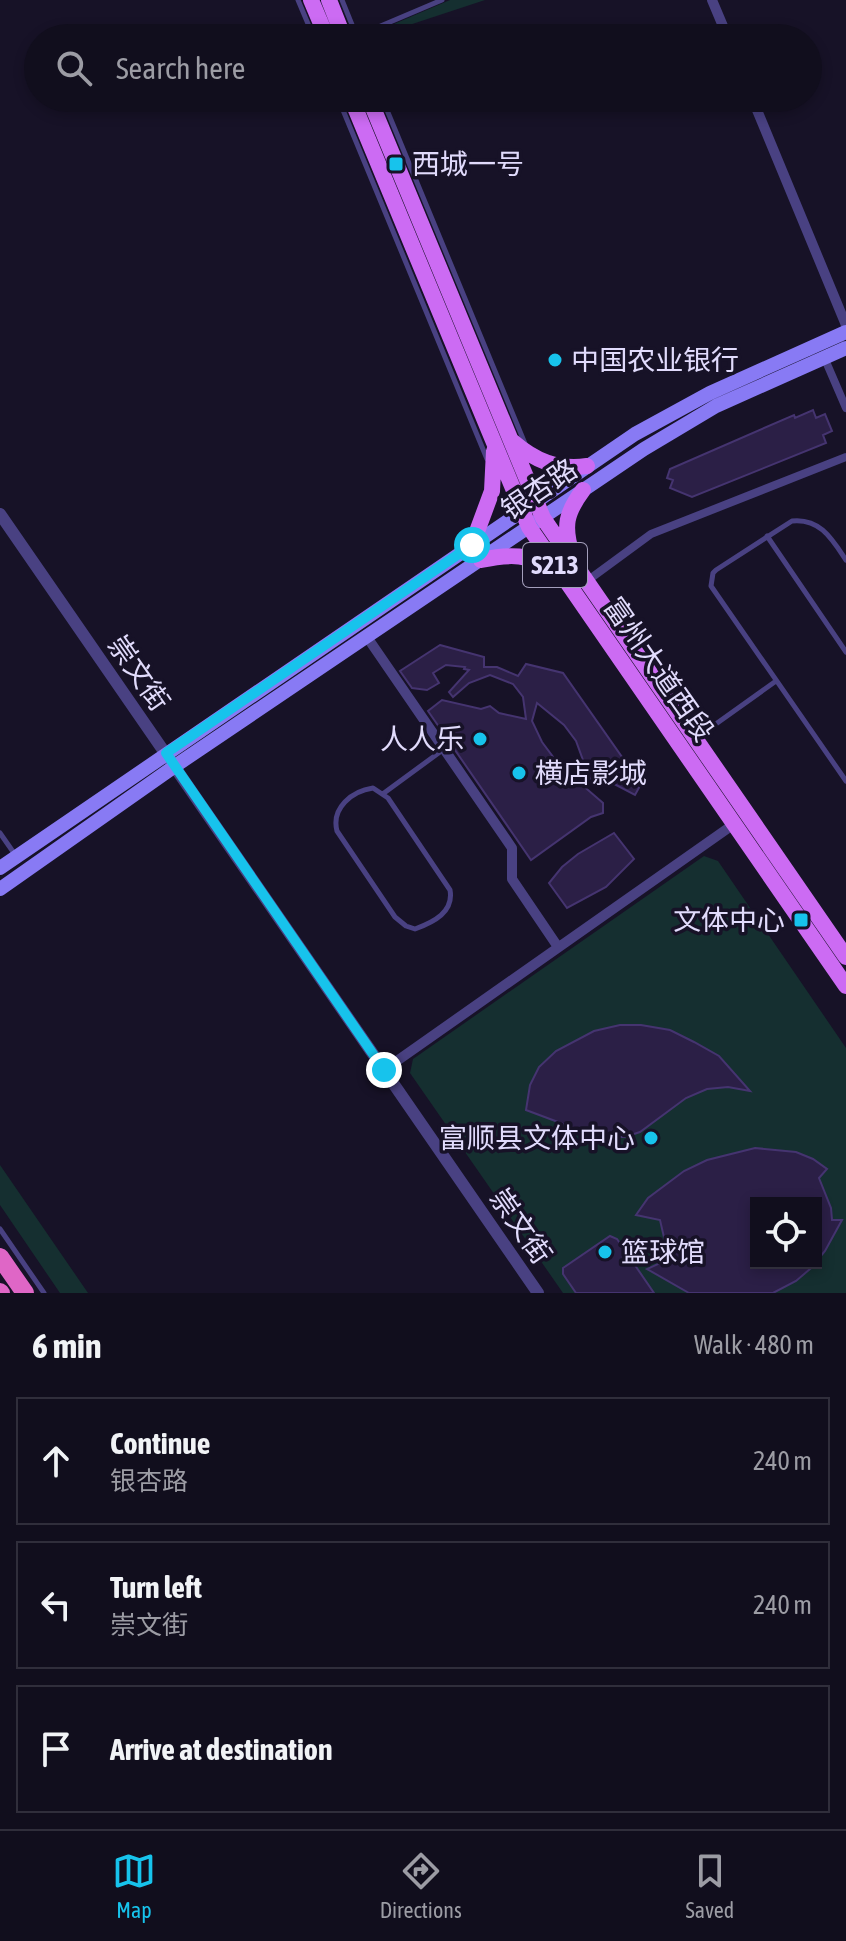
<!DOCTYPE html>
<html lang="en">
<head>
<meta charset="utf-8">
<style>
  :root { --surface:#110e1d; --page:#1a1726; --text:#f1f3f6; --muted:#9c9ca4; --line:#302e3b; --accent:#17c3ec }
  body { margin:0; font-family:"Asap Condensed","Noto Sans SC",sans-serif; background:var(--page); color:var(--text) }
  .controls { position:absolute; right:24px; bottom:24px; display:grid; overflow:hidden; border-radius:0px; box-shadow:0 4px 12px #0003 }
  .controls button { width:72px; height:72px; display:grid; place-items:center; padding:0; border:0; border-bottom:2px solid var(--line); background:var(--surface); color:var(--text); font:40px sans-serif }
  .stop { position:absolute; width:24px; height:24px; margin:-18px; border:6px solid #17c3ec; border-radius:50%; background:#fff }
  .stop.end { background:#17c3ec; border-color:#fff; box-shadow:0 2px 8px #0008 }
  .list { margin:0; padding:0; list-style:none }
  h2 { display:flex; justify-content:space-between; align-items:center; height:104px; margin:0; padding:0 32px; font-size:34px }
  h2 small { font-size:26px; font-weight:400; color:var(--muted) }
  .list li { display:grid; grid-template-columns:52px 1fr auto; gap:24px; align-items:center; box-sizing:border-box; height:128px; margin:0 16px 16px; padding:0 16px; border:2px solid var(--line); border-radius:0px }
  .list b { display:block; font-size:30px; white-space:nowrap }
  .list p { margin:0; font-size:26px; white-space:nowrap; color:var(--muted) }
  .list em { font-size:26px; font-style:normal; color:var(--muted) }
  .icon { flex:none; width:44px; height:44px; fill:none; stroke:currentColor; stroke-width:2; stroke-linecap:round; stroke-linejoin:round }
  .map { position:relative; flex:none; width:846px; height:1293px; overflow:hidden }
  .search { position:absolute; background:var(--surface); box-shadow:0 4px 12px #0003; left:24px; right:24px; top:24px; height:88px; display:flex; align-items:center; gap:20px; box-sizing:border-box; padding:0 28px; border-radius:44px; color:var(--muted); font-size:30px }
  .sheet { height:536px; background:var(--surface) }
  nav { display:flex; justify-content:space-around; align-items:center; box-sizing:border-box; height:112px; border-top:2px solid var(--line); background:var(--surface); font-size:22px; color:var(--muted) }
  nav a { display:grid; justify-items:center; gap:4px }
  nav .on { color:var(--accent) }
  .map>svg:first-child { display:block }
</style>
</head>
<body>
<div class="map">
<svg width="846" height="1293" viewBox="0 0 846 1293">
  <rect width="100%" height="100%" fill="#171227"/>
  <path fill="#152f30" fill-rule="evenodd" d="M450,0H485L385,33L384,29L387,27Z
    M704,856L718,861L846,1048V1293H563L410,1073L413,1059ZM756,1203H816V1263H756Z
    M0,1165L88,1293H60L0,1205Z"/>
  <path fill="#2b1f46" stroke="#453470" stroke-width="2" fill-rule="evenodd" d="M813,410L816,418L825,414L832,431L823,435L826,443L692,497L670,488L673,480L667,478L670,469L794,415L795,418Z
    M440,645L484,657V667H497L518,676L526,664L563,673L641,784L635,795L597,775L581,784L603,803V813L591,817L531,860L428,711L442,700L481,709L490,706L499,713L526,719L523,697L513,684L490,675L469,683L453,697L449,692L469,670L464,669L465,667L446,665L433,673L439,683L427,690L412,688L400,671ZM537,703L564,725L576,741L587,771L575,779L554,758L542,742L532,721Z
    M614,833L634,859L606,887L567,908L549,883L562,867L578,854Z
    M620,1025H641L670,1030L694,1042L719,1056L750,1091L728,1087L707,1089L686,1098L640,1132L625,1137H612L582,1131L526,1110L530,1085L539,1067L556,1051L594,1031Z
    M755,1148L796,1152L813,1159L827,1169L819,1178L831,1208L832,1220H842L825,1251L816,1262V1203H756V1263H817L796,1281L773,1293H689L647,1269L669,1259L660,1220L636,1215L648,1198L684,1171L707,1160Z
    M610,1236L617,1239L654,1293H576L563,1274V1268Z"/>
  <g fill="none" stroke-linecap="round" stroke-linejoin="round">
    <path stroke="#494182" stroke-width="5" d="M298,0L314,38
      M342,0L357,37
      M357,36L442,0
      M338,98L487,459
      M382,98L526,446
      M767,536L846,652
      M846,560C832,539 820,518 792,521L716,570L713,573L711,586L846,781
      M699,736L776,681
      M373,788L388,798L450,890C454,912 434,922 415,929L406,926L395,917L337,831C331,808 352,791 373,788Z
      M384,793L444,749
      M0,833L16,856
      M0,1229L44,1293"/>
    <path stroke="#494182" stroke-width="8" d="M824,357L846,408
      M587,581L651,534L846,457"/>
    <path stroke="#494182" stroke-width="10" d="M712,0L728,38
      M752,98L846,325
      M367,637L512,848V879L558,947
      M384,1070L734,824"/>
    <path stroke="#494182" stroke-width="12" d="M0,514L538,1293"/>
    <path stroke="#887af4" stroke-width="14" d="M0,868L635,434L710,393L846,332
      M0,889L175,766L644,449L716,406L846,348"/>
    <path stroke="#cc6bf3" stroke-width="16" d="M311,0L327,38
      M329,0L344,38
      M351,98L529,527L846,986
      M369,98L543,518L846,957
      M512,441C535,461 557,470 587,466
      M472,545L492,491L494,451
      M572,554C563,526 566,513 583,490
      M481,560C508,554 531,553 555,571"/>
    <path stroke="#df66c6" stroke-width="18" d="M0,1257L25,1293
      M0,1292L1,1293"/>
  </g>
  <g fill="none" stroke-linecap="round" stroke-linejoin="round">
    <path stroke="#17c3ec" stroke-width="10" d="M384,1070L166,753L472,545"/>
  </g>
  <g fill="#17c3ec" stroke="#171227" stroke-width="3">
    <rect x="388" y="156" width="16" height="16" rx="4"/>
    <circle cx="555" cy="360" r="8"/>
    <circle cx="480" cy="739" r="8"/>
    <circle cx="519" cy="773" r="8"/>
    <rect x="793" y="912" width="16" height="16" rx="4"/>
    <circle cx="651" cy="1138" r="8"/>
    <circle cx="605" cy="1252" r="8"/>
  </g>
  <g text-anchor="middle" stroke-width="7" stroke-linejoin="round" paint-order="stroke">
    <rect fill="#171227" stroke="#a49fbc" stroke-width="2" x="523" y="543" width="64" height="44" rx="6"/>
    <g font-size="26" font-weight="bold" fill="#e1dbfc">
      <text x="555" y="574">S213</text>
    </g>
    <g font-size="28" fill="#e1dbfc" stroke="#171227" text-anchor="start">
      <text x="412" y="174">西城一号</text>
      <text x="571" y="370">中国农业银行</text>
      <text x="464" y="749" text-anchor="end">人人乐</text>
      <text x="535" y="783">横店影城</text>
      <text x="785" y="930" text-anchor="end">文体中心</text>
      <text x="635" y="1148" text-anchor="end">富顺县文体中心</text>
      <text x="621" y="1262">篮球馆</text>
    </g>
    <g font-size="28" fill="#e1dbfc" stroke="#171227">
      <text transform="translate(539 489) rotate(-34)" y="10">银杏路</text>
      <text transform="translate(659 669) rotate(55)" y="10">富州大道西段</text>
      <text transform="translate(139 673) rotate(55)" y="10">崇文街</text>
      <text transform="translate(521 1226) rotate(55)" y="10">崇文街</text>
    </g>
  </g>
</svg>
<div class="controls">
<button><svg class="icon" aria-label="locate" viewBox="0 0 24 24"><circle cx="12" cy="12" r="6"/><path d="M12 2v4M12 18v4M2 12h4M18 12h4"/></svg></button>
</div>
<div class="stop" style="left:472px;top:545px"></div>
<div class="stop end" style="left:384px;top:1070px"></div>
<div class="search"><svg class="icon" aria-label="search" viewBox="0 0 24 24"><circle cx="10" cy="10" r="6"/><path d="M15 15l6 6"/></svg>Search here</div>
</div>
<section class="sheet">
<h2>6 min<small>Walk · 480 m</small></h2>
<ul class="list">
<li><svg class="icon" aria-label="ahead" viewBox="0 0 24 24"><path d="M12 20V5M6 11l6-6 6 6"/></svg><div><b>Continue</b><p>银杏路</p></div><em>240 m</em></li>
<li><svg class="icon" aria-label="left" viewBox="0 0 24 24"><path d="M17 20v-9H6M10 6l-5 5 5 5"/></svg><div><b>Turn left</b><p>崇文街</p></div><em>240 m</em></li>
<li><svg class="icon" aria-label="arrive" viewBox="0 0 24 24"><path d="M6 21V4h12l-3 4 3 4H6"/></svg><div><b>Arrive at destination</b></div></li>
</ul>
</section>
<nav>
<a class="on"><svg class="icon" aria-label="map" viewBox="0 0 24 24"><path d="M3 6l6-2 6 2 6-2v14l-6 2-6-2-6 2zM9 4v14M15 6v14"/></svg>Map</a>
<a><svg class="icon" aria-label="directions" viewBox="0 0 24 24"><path d="M12 3l9 9-9 9-9-9zM9 14v-3h6M13 9l2 2-2 2"/></svg>Directions</a>
<a><svg class="icon" aria-label="saved" viewBox="0 0 24 24"><path d="M7 4h10v16l-5-4-5 4z"/></svg>Saved</a>
</nav>
</body>
</html>
